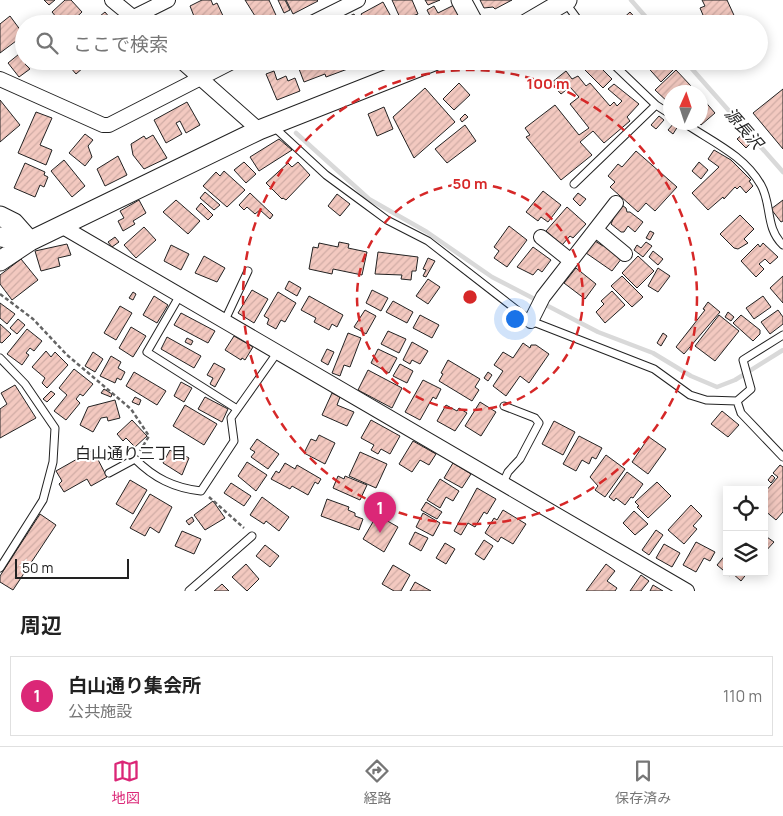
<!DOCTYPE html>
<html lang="ja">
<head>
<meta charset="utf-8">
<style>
  :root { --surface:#fff; --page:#f6f6f6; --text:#222; --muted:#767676; --line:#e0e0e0; --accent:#db2777 }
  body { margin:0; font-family:Manrope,"Noto Sans JP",sans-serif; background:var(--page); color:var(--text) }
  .controls { position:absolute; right:15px; bottom:15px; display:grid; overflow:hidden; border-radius:0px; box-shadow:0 2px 12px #0003 }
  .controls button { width:45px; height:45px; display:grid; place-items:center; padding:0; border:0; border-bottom:1px solid var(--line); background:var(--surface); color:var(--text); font:25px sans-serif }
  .compass { position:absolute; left:663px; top:85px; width:45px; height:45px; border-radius:50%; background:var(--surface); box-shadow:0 2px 12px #0003; rotate:3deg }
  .scale { position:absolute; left:15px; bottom:12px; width:114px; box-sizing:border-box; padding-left:5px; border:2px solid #222; border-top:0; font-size:14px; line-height:18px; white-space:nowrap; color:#222; -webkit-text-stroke:4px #fff; paint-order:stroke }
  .you { position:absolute; left:514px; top:318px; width:18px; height:18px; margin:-12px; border:4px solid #fff; border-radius:50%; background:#1a73e8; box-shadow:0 0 0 8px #1a73e833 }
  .badge { display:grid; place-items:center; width:32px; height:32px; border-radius:50%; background:var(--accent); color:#fff; font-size:16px; font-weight:700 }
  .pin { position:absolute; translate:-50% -41px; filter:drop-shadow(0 1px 2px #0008) }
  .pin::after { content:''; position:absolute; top:26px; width:18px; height:15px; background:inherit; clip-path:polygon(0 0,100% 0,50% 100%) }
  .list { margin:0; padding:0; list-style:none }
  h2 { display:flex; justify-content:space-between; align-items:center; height:65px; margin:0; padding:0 20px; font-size:21px }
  h2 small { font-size:16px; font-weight:400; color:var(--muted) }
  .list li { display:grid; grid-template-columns:32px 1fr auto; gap:15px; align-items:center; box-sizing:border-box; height:80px; margin:0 10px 10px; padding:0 10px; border:1px solid var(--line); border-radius:0px }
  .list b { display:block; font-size:19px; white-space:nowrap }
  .list p { margin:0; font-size:16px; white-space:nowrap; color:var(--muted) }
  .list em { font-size:16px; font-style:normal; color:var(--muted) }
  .icon { flex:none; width:28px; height:28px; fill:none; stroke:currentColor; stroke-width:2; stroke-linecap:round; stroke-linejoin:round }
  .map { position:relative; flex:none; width:783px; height:591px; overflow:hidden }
  .search { position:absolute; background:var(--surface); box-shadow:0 2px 12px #0003; left:15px; right:15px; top:15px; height:55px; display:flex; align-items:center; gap:12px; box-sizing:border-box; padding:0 18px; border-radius:28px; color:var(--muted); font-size:19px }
  .sheet { height:155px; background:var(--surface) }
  nav { display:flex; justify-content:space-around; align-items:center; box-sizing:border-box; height:70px; border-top:1px solid var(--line); background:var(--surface); font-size:14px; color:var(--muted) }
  nav a { display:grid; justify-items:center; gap:2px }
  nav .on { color:var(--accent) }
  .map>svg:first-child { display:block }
</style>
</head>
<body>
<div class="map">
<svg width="783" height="591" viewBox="0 0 783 591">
  <defs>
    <pattern id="building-hatch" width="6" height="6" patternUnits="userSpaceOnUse" patternTransform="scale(1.25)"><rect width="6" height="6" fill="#f3c9c0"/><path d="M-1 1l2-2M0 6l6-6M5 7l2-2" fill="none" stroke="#d0aca5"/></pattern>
  </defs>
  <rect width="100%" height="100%" fill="#fff"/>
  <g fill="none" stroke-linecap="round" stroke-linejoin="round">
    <path stroke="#d9d9d9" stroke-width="4.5" d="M631,0L652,24
      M685,61L783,172
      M296,133L369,199L427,232L492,277L598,332L653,353L691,376L717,387L735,380L783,350"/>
  </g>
  <path fill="url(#building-hatch)" stroke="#222" d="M44,0H55L49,5Z
    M65,0H71L82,12L69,24H62L52,12Z
    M202,0H211L213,5L217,3L224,18L213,24H197L190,6Z
    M245,0H269L280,24H260Z
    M278,0H285L290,10L284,13Z
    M286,0H317L318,1L293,14Z
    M392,0H412L418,14L401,20Z
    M425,0H440L428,5Z
    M480,0H512L495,9L493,7L484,8Z
    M702,0H727L738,24H700L698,18L703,15L700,8L705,6Z
    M383,2L395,24H367L361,14Z
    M454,5L463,24H442L439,19L433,22L427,10L434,6L438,13Z
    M105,12L115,24H90Z
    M630,12L641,24H617Z
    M354,14L359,24H341L339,21Z
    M10,16L24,35L0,53V24Z
    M414,18L416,24H401Z
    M24,50V61H28L25,64L30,69L19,77L8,63Z
    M65,61H91L76,74Z
    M296,61H350L353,67L326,77L325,74L304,82Z
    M594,61L612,79L603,88L583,68Z
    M642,61H670L676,67L661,82Z
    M676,70L691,86L683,92H670V104L655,90Z
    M274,71L277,80L286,76L288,81L295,78L300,91L277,100L266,74Z
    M566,71L572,79L578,76L586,86L590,83L610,106L614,102L617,106L622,101L608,89L614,84L639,104L627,117L630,121L604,143L593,131L580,142L592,155L561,180L526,137L530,135L525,128L555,105L579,135L589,128L570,104L579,97L570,87L561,94L551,83Z
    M459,83L470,95L454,110L443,99Z
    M425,88L455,122L414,158L393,117Z
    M783,89V149L753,113Z
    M702,98L715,113L701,125L698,122H700Z
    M0,100L20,125L0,142Z
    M187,102L200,125L186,133L180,121L176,123L182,134L166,143L154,120Z
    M384,107L393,129L377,136L368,114Z
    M36,112L52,118L40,145L52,150L46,165L18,153Z
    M465,114L468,117L462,122L460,119Z
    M659,116L664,120L656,129L651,125Z
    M674,123L678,126L673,134L668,130Z
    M465,125L476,141L447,163L435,149Z
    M744,133L752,142L746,148L737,139Z
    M85,134L93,140L88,146L92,157L85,166L69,153Z
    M153,135L167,158L144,169L133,155L131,144L144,136L146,139Z
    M279,139L292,150L259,171L250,157Z
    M714,150L731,160L751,180L749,181L753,186L746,193L740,186L737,189L735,187L724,199L723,197L708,210L692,193L719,167L708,159Z
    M636,151L677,187L655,211L646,203L638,212L610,187L615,182L608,176L618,164L622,167Z
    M118,156L127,175L105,186L97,169Z
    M64,160L85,186L72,197L51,171Z
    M244,162L256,174L246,183L234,170Z
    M298,162L310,175L286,200L283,198L282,199L266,183L288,163L292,167Z
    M699,162L708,170L701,179L692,171Z
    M25,163L45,172L44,175L48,177L44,187L40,185L35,197L14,188Z
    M224,171L245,190L227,207L203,186L216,172L220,176Z
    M543,191L561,205L548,222L541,217L538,221L526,212Z
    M205,192L220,205L214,210L200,198Z
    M250,193L273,215L270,219L260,210L255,214L247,207L244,210L239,205Z
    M578,193L586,199L580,206L573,199Z
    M337,194L350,204L340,216L328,206Z
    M139,200L146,213L133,221L135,224L123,231L118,221L124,218L120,211Z
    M176,200L200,221L188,234L163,212Z
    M783,200V221L781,222L771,209Z
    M201,203L213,215L208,220L196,209Z
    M619,203L626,208L627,212H630L643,222L635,232L628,226L624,232H621L611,224L614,217L610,215Z
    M567,207L586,224L573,238L570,236L562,245L546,231Z
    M740,215L754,229L744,239L748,243L738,249L734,248L720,234Z
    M509,226L527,240L507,267L494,258L499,251L494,247Z
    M144,227L156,240L136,258L124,245Z
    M650,231L654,233L650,240L646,238Z
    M115,237L119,242L112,247L108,242Z
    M595,241L603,246L605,243L622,258L612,271L586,253Z
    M339,242L349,244L348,248L367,252L362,275L333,269L332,274L309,269L313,247L318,248L319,243L338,247Z
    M646,242L652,246L643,257L634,250L637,245L641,248Z
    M763,243L778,257L770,264L765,259L759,264L764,269L756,277L741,261L758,244L760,247Z
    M67,244L71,255L58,258L60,266L41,271L35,251Z
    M171,245L189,254L181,270L164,261Z
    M533,247L551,260L542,272L538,269L533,275L517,267Z
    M653,251L663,259L658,265L649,257Z
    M378,252L418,257L416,271H412L411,280L401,279L402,275L375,274Z
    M204,256L225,268L217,282L195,273Z
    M638,256L654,271L637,288L622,273Z
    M428,258L435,261L426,277L423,276L426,270L423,269Z
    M21,259L38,280L12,300L0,284V275Z
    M576,268L596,284L585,299L564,283Z
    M658,268L670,276L658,292L648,286Z
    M622,276L643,297L632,307L611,286Z
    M783,276V303L770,288Z
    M428,279L440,287L428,304L416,296Z
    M289,281L301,288L297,296L285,289Z
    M252,290L268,299L254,323L238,313Z
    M372,290L388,298L381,311L366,303Z
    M612,291L625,305L605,323L596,312L604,304L601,301Z
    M133,292L136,294L133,300L129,298Z
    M278,292L296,303L285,322L281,320L276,329L267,324L269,319L264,316Z
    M154,296L168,305L157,323L143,315Z
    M309,296L343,315L337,327L332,324L329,330L314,322L316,318L301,310Z
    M763,296L771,307L754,319L746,308Z
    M393,301L413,312L407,323L386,312Z
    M708,302L720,312L684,354L676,347L705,310L703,309Z
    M0,303L15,314L7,324L0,318Z
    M120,306L132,313L116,340L104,333Z
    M365,310L376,316L366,334L354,327Z
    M778,310L783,317V324L770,334L761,322Z
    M728,312L734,317L731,321L725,317Z
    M181,313L215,331L208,343L174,325Z
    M420,315L439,325L432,338L413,328Z
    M719,315L739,331L715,361L695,346Z
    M741,315L760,330V334L753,341L733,323Z
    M18,319L25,325L17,334L10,328Z
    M0,324L11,334L2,343L0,342Z
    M131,327L146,336L133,357L119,348Z
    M27,329L42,341L34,351L30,348L26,353L29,355L22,365L7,354Z
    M388,331L406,339L399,353L381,344Z
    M348,333L361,338L350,367L344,365L340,376L332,373Z
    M663,333L667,336L661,346L657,343Z
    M234,336L253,347L245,360L242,358L241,360L225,350Z
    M167,337L201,356L194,368L161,349Z
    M187,338L193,341L191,345L185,342Z
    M412,342L428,351L420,364L412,360L410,364L403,360Z
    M523,343L530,348L531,345H536L549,354L529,383L520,376L506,396L493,386L503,371L494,365L503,352L513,358Z
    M327,349L334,352L328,365L321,361Z
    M378,349L397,358L389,373L371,363Z
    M46,351L51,357L55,352L68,365L47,388L42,383L45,378L32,367Z
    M93,352L103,359L95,372L85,366Z
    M111,356L121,362L118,368L125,372L121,380L117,378L115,383L100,376Z
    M448,360L480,379L475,387L479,390L472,401L439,381L443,374L441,373Z
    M214,363L225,369L215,387L210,384L213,378L207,375Z
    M400,364L413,371L407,383L393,376Z
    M74,369L93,384L83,396L80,394L76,399L80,403L66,420L54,411L67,395L59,388Z
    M368,370L402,388L392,408L358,390Z
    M134,372L166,391L157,405L126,386Z
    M488,372L492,375L488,381L484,378Z
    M423,380L441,389L436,399L433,397L420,420L405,412Z
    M181,382L192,388L184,402L174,396Z
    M15,385L36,418L0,438V409L7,404L1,393Z
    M104,389L112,394L111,397L101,393Z
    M51,391L55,394L47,402L43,399Z
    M332,393L340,397L337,405L354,412L347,426L322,415Z
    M135,397L141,400L139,405L132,402Z
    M205,397L228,409L222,422L198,409Z
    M115,400L120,418L108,421L107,417L101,418L93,432L80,425L88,407Z
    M480,402L496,412L481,436L465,426Z
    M185,405L217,424L204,445L173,426Z
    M446,405L457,411L459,408L467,413L455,431L437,421Z
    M722,411L739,425L728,437L711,424Z
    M132,420L147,436L135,447L126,438L123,441L117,434Z
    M371,420L400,436L390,454L381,449L378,454L371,450L374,445L361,438Z
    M554,421L575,432L563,455L542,444Z
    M319,435L335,443L325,464L304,453L311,439L316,441Z
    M579,436L602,448L596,459L592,457L589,464L582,460L576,471L563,464Z
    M649,437L666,449L648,474L632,462Z
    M257,439L279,454L268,469L251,457L255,452L250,449Z
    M413,441L436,454L429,465L420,460L412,472L399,464Z
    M93,450L107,477L91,486L87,479L64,492L59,484L62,481L56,471Z
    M170,450L175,453L177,451L189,458L182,475L163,463Z
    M360,452L387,464L376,488L349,476Z
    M606,455L625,469L605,497L595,490L598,486L590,477Z
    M247,462L267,475L256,491L238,476Z
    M285,463L295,469L297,465L321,479L318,484L315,482L308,495L292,486L290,489L271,479L276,471L279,473Z
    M453,463L471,474L462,488L444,478Z
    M780,465L783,467V512L776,520L764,510V493L778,477L773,473Z
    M627,472L643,484L633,498L631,497L625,505L616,498L614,501L609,497Z
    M772,475L775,478L771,483L768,480Z
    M338,476L344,479L345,476L367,485L360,500L333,488Z
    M440,479L459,491L453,501L446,497L440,508L427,500Z
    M130,480L147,490L133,514L116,504Z
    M657,482L671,496L648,518L637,507L639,506L635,502Z
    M231,483L251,496L244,506L224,493Z
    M477,488L496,499L487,514L484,512L475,527L468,523L461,535L454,531Z
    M150,494L172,507L159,533L150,527L145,536L130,528Z
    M262,497L289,517L279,531L266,521L264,524L250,515Z
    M327,499L349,507L348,510L355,513V516L363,519L359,530L321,516Z
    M213,501L225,518L205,530L194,515Z
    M426,502L442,512L437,519L421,510Z
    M691,505L702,516L693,526L697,529L684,544L668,530Z
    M503,510L526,524L513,544L501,537L498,542L485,533L494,518L497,520Z
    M634,511L648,524L635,535L623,523Z
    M423,513L440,523L433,536L416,527Z
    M40,514L56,525L13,590L0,582V576Z
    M377,515L398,527L384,552L363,539Z
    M192,517L194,521L189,525L186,521Z
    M656,530L663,535L649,555L642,550Z
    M182,531L201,539L194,554L175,546Z
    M415,532L428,538L421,551L409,544Z
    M764,535L774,542L764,553Z
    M484,540L493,546L484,560L475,554Z
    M696,542L715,552L710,561L704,558L696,572L683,565Z
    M445,543L455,549L446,564L436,558Z
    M664,544L680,553L672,567L656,558Z
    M265,545L279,556L270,567L256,556Z
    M727,553V572H748L741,581L732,573L730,576L717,565Z
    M246,564L259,579L247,591L232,577Z
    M606,564L615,571L607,581L617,588L615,591H586Z
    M393,565L410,575L401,591H394L382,584Z
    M641,575L649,581L641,591H630Z
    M415,582L431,591H410Z
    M222,584L229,591H214Z
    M653,585L663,591H650Z"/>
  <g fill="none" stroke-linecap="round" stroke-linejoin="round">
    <g stroke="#222" stroke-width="9">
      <path id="lane" d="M565,2L581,24
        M610,61L656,105L670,114
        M683,122C710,141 743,154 761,185C772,204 765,228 783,245
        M274,127L326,175L360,200L387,220L428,241L531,321L654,369L690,395L706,400L737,401L741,413L783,457
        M574,184L656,105
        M180,295L147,352L237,409
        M225,320L248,271
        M0,358L25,384L55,428L53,462L43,500L0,568
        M737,401L751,389L743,360L783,335
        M109,473L135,459C154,478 174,488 201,491L234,441L231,418L277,353
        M503,483L508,472L520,459L539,423L535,418L504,406
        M189,591L252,536"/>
    </g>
    <g stroke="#222" stroke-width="16">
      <path id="street" d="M112,0L140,23
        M134,17L168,0
        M310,24L358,0
        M181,61L259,130
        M0,79L103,125H109L234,61
        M63,227L687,591
        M596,230L625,254
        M541,237L571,261
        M531,321L543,297L616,203"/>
    </g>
    <g stroke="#222" stroke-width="21">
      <path id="secondary" d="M461,0L474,24
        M526,24L567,0
        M0,216L14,223L30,241
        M0,237L30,241
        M0,261L30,241L259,130L434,61"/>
    </g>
    <path stroke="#646464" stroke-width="2.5" stroke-dasharray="4 2.5" stroke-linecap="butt" d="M0,294L33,319L67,355L131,409L149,436L140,451
      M209,497L244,528"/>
    <use href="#lane" stroke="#fff" stroke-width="7"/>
    <use href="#street" stroke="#fff" stroke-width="14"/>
    <use href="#secondary" stroke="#fff" stroke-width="19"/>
  </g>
  <g fill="none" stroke="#d62828" stroke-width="2.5" stroke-dasharray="9 6">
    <circle cx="470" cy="297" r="113"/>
    <circle cx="470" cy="297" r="227"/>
  </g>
  <g text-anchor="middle" stroke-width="4" stroke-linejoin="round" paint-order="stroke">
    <g font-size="16" font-style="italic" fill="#222" stroke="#fff">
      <text transform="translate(744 128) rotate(49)" y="6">源長沢</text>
    </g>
    <g font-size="16" fill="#222" stroke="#fff">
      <text x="131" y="459">白山通り三丁目</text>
    </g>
  </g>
  <circle cx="470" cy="297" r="8" fill="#d62828" stroke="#fff" stroke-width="2.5"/>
  <g font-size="15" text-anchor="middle" font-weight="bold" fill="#d62828" stroke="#fff" stroke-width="4" stroke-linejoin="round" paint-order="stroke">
    <text x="548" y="89">100 m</text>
    <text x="470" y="189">50 m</text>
  </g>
</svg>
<div class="controls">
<button><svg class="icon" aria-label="locate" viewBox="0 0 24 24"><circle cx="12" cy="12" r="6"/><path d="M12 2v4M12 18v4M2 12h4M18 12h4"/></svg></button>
<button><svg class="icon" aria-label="layers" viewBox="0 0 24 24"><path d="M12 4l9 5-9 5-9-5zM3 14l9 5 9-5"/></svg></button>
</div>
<svg class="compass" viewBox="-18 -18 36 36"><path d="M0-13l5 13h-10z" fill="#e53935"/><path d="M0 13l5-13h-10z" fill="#767676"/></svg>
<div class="scale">50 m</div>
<div class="you"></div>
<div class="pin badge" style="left:380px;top:533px">1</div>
<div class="search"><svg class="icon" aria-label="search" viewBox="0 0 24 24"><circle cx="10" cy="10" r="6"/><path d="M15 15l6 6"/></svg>ここで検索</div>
</div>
<section class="sheet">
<h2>周辺<small></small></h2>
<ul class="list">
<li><span class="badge">1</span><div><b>白山通り集会所</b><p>公共施設</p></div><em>110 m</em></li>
</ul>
</section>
<nav>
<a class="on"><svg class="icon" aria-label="map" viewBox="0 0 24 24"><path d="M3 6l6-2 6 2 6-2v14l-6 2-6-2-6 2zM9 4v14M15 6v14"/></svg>地図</a>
<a><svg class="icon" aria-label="directions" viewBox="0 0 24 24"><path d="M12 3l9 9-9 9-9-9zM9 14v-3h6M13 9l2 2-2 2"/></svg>経路</a>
<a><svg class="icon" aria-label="saved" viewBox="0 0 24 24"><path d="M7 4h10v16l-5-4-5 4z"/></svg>保存済み</a>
</nav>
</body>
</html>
